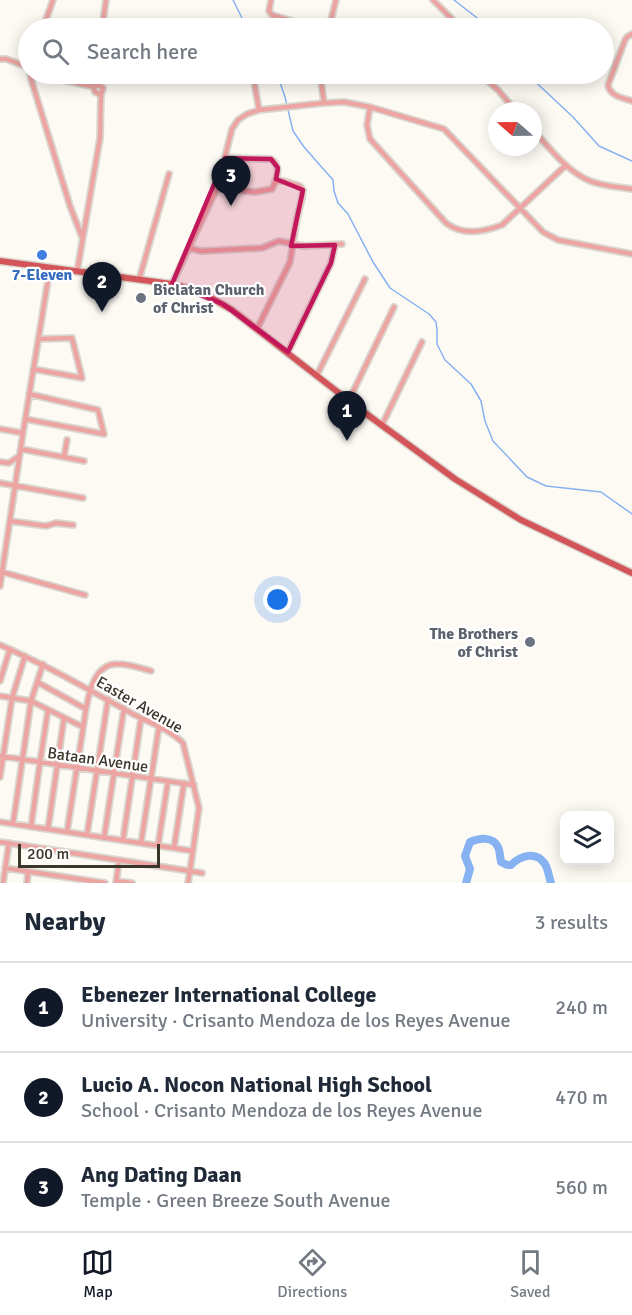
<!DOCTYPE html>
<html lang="en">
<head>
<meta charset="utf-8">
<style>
  :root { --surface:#fff; --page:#f6f6f7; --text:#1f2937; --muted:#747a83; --line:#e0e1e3; --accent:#111827 }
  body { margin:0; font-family:Signika,sans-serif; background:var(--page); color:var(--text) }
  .controls { position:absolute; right:18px; bottom:18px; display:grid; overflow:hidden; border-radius:12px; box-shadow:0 3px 15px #0003 }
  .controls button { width:54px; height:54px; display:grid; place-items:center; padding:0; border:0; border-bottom:2px solid var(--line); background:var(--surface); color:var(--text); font:30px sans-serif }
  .compass { position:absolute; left:488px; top:102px; width:54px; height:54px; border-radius:50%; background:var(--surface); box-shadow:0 3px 15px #0003; rotate:290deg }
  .scale { position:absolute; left:18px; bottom:15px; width:142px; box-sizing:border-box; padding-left:6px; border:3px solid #3b362a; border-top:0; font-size:16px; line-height:21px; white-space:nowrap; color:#3b362a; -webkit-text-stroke:4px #fff; paint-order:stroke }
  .you { position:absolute; left:278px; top:600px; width:21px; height:21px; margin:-15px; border:4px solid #fff; border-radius:50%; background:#1a73e8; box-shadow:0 0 0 9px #1a73e833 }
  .badge { display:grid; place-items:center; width:39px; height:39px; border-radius:50%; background:var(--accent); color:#fff; font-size:20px; font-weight:700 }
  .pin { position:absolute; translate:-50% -50px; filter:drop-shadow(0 2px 3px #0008) }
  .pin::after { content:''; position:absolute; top:32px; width:21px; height:18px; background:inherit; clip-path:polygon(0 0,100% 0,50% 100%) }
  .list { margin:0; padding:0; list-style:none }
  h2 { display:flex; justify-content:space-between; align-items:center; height:78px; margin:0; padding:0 24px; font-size:26px }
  h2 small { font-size:20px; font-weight:400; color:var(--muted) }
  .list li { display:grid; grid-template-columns:39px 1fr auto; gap:18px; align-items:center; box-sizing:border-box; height:90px; padding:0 24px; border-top:2px solid var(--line) }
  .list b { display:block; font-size:22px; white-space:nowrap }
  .list p { margin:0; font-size:20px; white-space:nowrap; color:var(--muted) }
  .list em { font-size:20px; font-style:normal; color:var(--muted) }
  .icon { flex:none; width:33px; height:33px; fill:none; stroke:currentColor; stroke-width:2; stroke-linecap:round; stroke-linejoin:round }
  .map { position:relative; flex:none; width:632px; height:883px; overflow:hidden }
  .search { position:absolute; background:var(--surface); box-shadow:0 3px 15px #0003; left:18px; right:18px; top:18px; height:66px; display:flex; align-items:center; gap:15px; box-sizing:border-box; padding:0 21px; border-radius:33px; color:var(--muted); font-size:22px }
  .sheet { height:348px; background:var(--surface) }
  nav { display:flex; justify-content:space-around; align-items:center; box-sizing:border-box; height:84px; border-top:2px solid var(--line); background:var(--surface); font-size:16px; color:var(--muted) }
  nav a { display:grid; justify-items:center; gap:3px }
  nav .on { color:var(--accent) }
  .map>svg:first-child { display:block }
</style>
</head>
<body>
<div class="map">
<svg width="632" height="883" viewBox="0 0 632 883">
  <rect width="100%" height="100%" fill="#fdfaf4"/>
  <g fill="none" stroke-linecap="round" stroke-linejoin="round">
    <path stroke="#86b2f1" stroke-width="1.5" d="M233,0L247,28
      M454,0L490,28
      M277,74L285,97L293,131L304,147L333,180L334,191L338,203L348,214L373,262L390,288L429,314L436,322L437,330V344L445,360L471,384L481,401L485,421L493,441L527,477L546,486L601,492L632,514
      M527,74L573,117L599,146L632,161"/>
    <path stroke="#86b2f1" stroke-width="8" d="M466,883L470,869L465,856L470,842C479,838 493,836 498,847C500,851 500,857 501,862L507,865H511C520,856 536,850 545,864C548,869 549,877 551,883"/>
    <g stroke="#dad7d0" stroke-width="8">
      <path id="minor" d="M271,0L269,11L272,15L315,28
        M433,0L451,18L459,28
        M43,28L53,0
        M102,28L106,0
        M329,28L336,0
        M632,34L627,37L625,40L608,85C610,96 622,98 632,101
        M0,59H6L28,67
        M30,74L31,79L70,206L82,237
        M247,74L254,81L259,110
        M320,74L324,103
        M480,74L498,90L516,111
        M63,80L95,87
        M99,85L95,86L94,89L95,92L99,94L102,92L103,88L99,85V74
        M370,107L367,125L370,139L446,223C463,236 483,232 502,225L566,165
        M533,130C550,148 566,171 590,181C602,186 618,187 632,189
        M217,188L255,192L272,189C277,179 282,166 271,159L225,158
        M189,248L201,251L262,248L279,241L304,246L342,244
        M77,272L100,138L101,93
        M139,280L169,174
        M172,284L217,188L232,129L238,120L247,114L259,110L324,103L344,102L370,107L444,129L543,232L558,240L632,254
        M257,329L290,262L297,218L302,198L303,190L300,186L283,181H275
        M288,352L331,263L335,245
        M33,369L82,378L72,338L39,339
        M317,375L365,279
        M349,400L394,307
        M25,419L104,434L98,410L29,394
        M382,425L422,342
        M0,429L23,433
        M21,449L84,461
        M64,457L67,440
        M0,462L9,463L19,456
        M0,483L83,498
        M10,521L46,526L56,523L73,525
        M2,572L85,595
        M0,586L23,433L50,268
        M0,645C46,665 88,689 131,713C148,722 169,729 183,743L199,808L190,871L202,873
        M0,681L10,649
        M37,682L86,709
        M0,696L31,701L83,727
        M0,756L194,785
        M0,777L12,698L25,656
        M0,822L193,851
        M13,824L31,701L43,664
        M31,827L40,762L48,710
        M48,829L64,718
        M67,832L86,709C89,692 95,663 118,664C129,664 140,668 151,671
        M87,835L108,699
        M104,838L124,708
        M123,840L141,718
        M0,842L190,871L188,883
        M141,843L159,727
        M158,846L168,781
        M174,848L184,783
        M5,868L105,883
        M116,881L132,883
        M3,883L9,843
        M27,883L28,872
        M116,883L119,860"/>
    </g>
    <g stroke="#dad7d0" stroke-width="9">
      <path id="major" d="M0,261L172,284C194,289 213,298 232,310L357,407L455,479L521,520L632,573"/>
    </g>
    <use href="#minor" stroke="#eca5a3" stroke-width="4.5"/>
    <use href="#major" stroke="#d45559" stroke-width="6"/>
  </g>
  <path fill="#c2185b" fill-opacity="0.2" stroke="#c2185b" stroke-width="4.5" stroke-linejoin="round" d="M225,158L271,159L278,168L276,179L303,190L291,246L335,245L331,263L288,352L223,304L172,284Z"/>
  <circle fill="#3f7fe0" stroke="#fff" stroke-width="2" cx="42" cy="255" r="6"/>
  <g fill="#6b7280" stroke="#fff" stroke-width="2">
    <circle cx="141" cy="298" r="6"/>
    <circle cx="530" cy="642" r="6"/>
  </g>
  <g text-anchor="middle" stroke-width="4.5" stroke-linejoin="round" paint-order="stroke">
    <g font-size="16" font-weight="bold" fill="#366cbe" stroke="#fff">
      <text x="42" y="280">7-Eleven</text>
    </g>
    <g font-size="16" font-weight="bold" fill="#5b616d" stroke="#fff" text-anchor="start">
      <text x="153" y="295">Biclatan Church<tspan x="153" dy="18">of Christ</tspan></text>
      <text x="518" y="639" text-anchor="end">The Brothers<tspan x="518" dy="18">of Christ</tspan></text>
    </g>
    <g font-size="16" fill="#3b362a" stroke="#fff">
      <text transform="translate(140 704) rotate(30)" y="6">Easter Avenue</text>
      <text transform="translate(98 759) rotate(8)" y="6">Bataan Avenue</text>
    </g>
  </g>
</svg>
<div class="controls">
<button><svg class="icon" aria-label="layers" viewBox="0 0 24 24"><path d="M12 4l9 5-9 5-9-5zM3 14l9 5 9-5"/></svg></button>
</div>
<svg class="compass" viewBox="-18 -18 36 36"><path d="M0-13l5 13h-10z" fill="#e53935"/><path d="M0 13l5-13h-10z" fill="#747a83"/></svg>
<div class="scale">200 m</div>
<div class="you"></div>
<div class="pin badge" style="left:347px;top:441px">1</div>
<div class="pin badge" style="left:102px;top:312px">2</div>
<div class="pin badge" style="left:231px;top:206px">3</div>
<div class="search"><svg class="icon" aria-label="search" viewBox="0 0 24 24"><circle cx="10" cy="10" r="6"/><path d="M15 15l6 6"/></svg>Search here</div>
</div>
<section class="sheet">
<h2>Nearby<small>3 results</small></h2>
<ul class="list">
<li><span class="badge">1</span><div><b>Ebenezer International College</b><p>University · Crisanto Mendoza de los Reyes Avenue</p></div><em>240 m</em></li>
<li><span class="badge">2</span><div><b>Lucio A. Nocon National High School</b><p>School · Crisanto Mendoza de los Reyes Avenue</p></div><em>470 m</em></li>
<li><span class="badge">3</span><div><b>Ang Dating Daan</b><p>Temple · Green Breeze South Avenue</p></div><em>560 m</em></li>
</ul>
</section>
<nav>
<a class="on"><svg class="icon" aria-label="map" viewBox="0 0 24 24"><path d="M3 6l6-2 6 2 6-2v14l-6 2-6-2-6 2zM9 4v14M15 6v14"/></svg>Map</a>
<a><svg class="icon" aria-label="directions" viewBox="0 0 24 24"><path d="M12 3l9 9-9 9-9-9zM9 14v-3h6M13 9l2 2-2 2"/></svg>Directions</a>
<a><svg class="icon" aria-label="saved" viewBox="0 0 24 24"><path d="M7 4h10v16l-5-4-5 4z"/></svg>Saved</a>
</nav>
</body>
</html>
